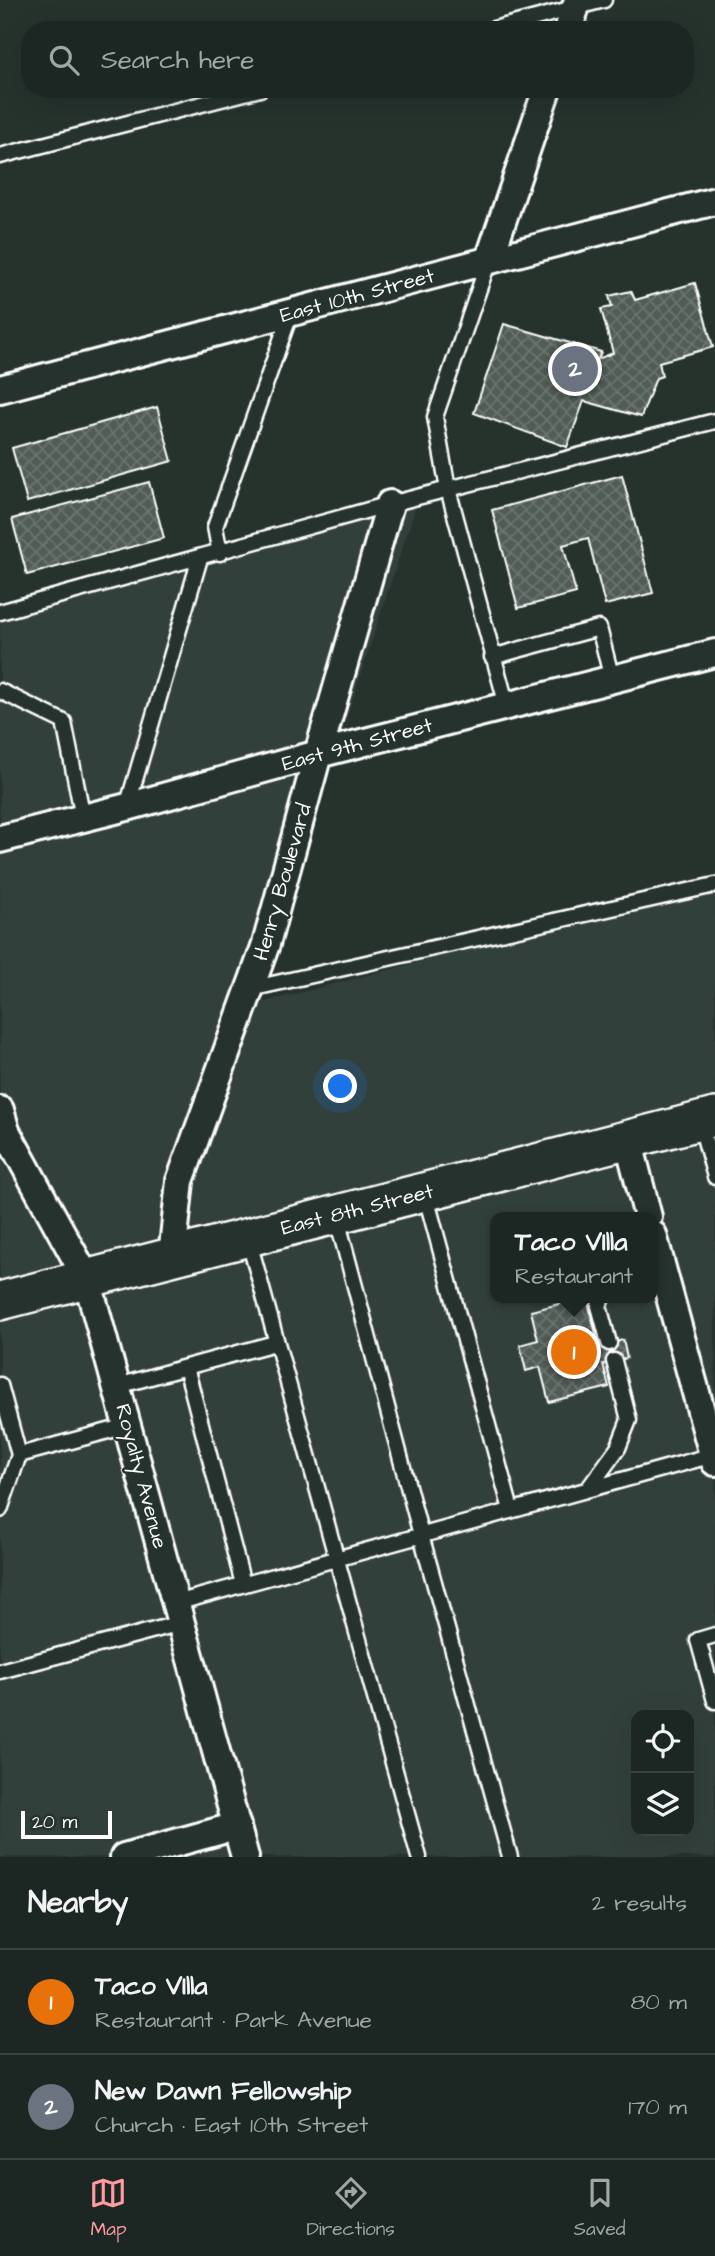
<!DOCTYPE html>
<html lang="en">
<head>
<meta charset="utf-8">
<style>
  :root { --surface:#1c2622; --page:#252e2a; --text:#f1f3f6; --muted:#a0a5a5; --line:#3a4340; --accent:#ff9aa2 }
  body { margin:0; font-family:"Architects Daughter",sans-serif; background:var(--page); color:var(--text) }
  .controls { position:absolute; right:21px; bottom:21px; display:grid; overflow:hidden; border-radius:14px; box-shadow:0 7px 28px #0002 }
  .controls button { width:63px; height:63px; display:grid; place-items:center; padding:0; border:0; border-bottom:2px solid var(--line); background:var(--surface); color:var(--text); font:35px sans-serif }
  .scale { position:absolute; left:21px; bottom:18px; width:91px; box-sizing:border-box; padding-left:7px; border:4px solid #fff; border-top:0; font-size:19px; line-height:24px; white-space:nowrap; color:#fff; -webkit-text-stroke:5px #26332d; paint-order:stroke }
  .you { position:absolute; left:341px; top:1087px; width:24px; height:24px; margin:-18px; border:5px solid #fff; border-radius:50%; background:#1a73e8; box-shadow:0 0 0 10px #1a73e833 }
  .badge { display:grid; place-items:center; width:46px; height:46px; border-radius:50%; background:var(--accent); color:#fff; font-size:23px; font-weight:700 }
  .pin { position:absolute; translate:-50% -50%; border:4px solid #fff; box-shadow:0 2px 7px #0006 }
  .popup { position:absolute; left:490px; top:1212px; width:168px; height:91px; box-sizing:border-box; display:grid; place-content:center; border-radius:14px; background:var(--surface); filter:drop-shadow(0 2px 5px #0005); font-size:23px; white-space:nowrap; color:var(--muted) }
  .popup b { font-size:26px; color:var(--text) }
  .popup::after { content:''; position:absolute; left:50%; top:100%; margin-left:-14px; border:14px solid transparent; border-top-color:var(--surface) }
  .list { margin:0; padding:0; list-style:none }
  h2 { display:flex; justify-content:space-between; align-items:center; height:91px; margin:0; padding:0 28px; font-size:30px }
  h2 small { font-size:23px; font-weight:400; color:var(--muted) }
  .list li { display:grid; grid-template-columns:46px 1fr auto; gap:21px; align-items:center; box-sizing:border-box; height:105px; padding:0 28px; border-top:2px solid var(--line) }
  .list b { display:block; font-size:26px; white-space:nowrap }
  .list p { margin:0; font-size:23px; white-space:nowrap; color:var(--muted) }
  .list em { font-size:23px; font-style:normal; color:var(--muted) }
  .icon { flex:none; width:38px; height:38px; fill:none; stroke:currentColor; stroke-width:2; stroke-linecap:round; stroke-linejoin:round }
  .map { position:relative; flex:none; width:715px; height:1857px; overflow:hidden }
  .search { position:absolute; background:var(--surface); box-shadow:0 7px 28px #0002; left:21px; right:21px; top:21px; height:77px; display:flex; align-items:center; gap:18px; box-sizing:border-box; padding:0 24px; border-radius:28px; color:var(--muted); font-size:26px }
  .sheet { height:301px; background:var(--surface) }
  nav { display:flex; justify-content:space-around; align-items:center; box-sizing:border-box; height:98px; border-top:2px solid var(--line); background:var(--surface); font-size:19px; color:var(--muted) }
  nav a { display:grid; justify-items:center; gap:4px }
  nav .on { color:var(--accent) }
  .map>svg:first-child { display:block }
</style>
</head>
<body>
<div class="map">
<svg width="715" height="1857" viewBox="0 0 715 1857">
  <defs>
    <pattern id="building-cross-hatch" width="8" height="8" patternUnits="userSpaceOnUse" patternTransform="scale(1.75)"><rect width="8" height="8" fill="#515c57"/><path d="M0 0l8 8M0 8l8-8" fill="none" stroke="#6b7470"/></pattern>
  </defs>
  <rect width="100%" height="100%" fill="#26332d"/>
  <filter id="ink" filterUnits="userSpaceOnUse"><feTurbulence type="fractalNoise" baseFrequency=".0143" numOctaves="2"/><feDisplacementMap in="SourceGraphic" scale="14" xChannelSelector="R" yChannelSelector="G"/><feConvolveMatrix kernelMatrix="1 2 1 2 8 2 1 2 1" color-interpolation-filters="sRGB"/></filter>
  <g filter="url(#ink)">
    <path fill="#333f3a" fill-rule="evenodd" d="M417,503L252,1005L715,886V1857H0V611ZM495,1217H653V1298H495ZM636,1715H689V1831H636Z"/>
    <path fill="url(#building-cross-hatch)" stroke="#fff" stroke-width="2" d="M695,283L713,347L659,362L662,376L656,378L641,417L584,401L567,447L474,413L504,324L601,352L598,359L613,353L601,309L612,307L609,296L631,291L635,300Z
      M157,407L172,461L27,502L12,448Z
      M622,475L653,593L605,605L588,538L563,545L576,593L518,608L492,510Z
      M149,482L164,538L27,575L12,519Z
      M583,1298H587L599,1346L623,1340L627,1358L603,1364L609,1387L549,1402L540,1367L526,1371L520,1345L538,1340L531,1311Z"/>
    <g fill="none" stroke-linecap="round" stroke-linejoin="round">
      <g stroke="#fff" stroke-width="19">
        <path id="lane" d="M490,30L604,0
          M0,156L260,89
          M489,260L435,417L448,489L507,706
          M220,553L215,527L291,312
          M0,612L390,504L715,421
          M492,657L599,628L612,679
          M0,691L64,722L83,818
          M127,807L200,558
          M250,989L715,885
          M700,1122L715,1177
          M425,1193L511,1510
          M336,1215L421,1535L510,1857
          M248,1238L419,1857
          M602,1298L599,1306L609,1343
          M0,1385L19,1455L0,1510
          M118,1386L186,1367
          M19,1455L127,1426
          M588,1489L618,1448L629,1420L614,1361
          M243,1584L186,1367L275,1343
          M176,1603L713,1455
          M715,1635L698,1640L715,1701
          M0,1671L181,1623"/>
      </g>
      <g stroke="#fff" stroke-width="32">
        <path id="street" d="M568,30L578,0
          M489,260L547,89
          M0,389L715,201
          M0,839L127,807L318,754L715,653
          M0,1110L6,1131L87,1279L245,1857
          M628,1139L648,1217
          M653,1235L715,1462
          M172,1257L180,1181L266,944L318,754L390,504
          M124,1857L237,1826"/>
      </g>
      <g stroke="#fff" stroke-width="42">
        <path id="secondary" d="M0,1301L715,1117"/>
      </g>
      <use href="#lane" stroke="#26332d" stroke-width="14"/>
      <use href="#street" stroke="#26332d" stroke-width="26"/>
      <use href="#secondary" stroke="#26332d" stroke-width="37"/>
    </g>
  </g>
  <g text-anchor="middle" stroke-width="5" stroke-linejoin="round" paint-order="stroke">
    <g font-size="21" fill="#fff" stroke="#26332d">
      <text transform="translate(357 295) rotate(-15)" y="7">East 10th Street</text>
      <text transform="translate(357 744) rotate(-15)" y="7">East 9th Street</text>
      <text transform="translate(282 882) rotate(-74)" y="7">Henry Boulevard</text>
      <text transform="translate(357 1209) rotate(-14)" y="7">East 8th Street</text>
      <text transform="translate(142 1476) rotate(75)" y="7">Royalty Avenue</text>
    </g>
  </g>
</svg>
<div class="controls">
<button><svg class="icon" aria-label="locate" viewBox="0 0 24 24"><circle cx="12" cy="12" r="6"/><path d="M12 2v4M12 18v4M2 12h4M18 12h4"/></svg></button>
<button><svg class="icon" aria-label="layers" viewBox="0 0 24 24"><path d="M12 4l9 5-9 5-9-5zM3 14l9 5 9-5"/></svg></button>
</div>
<div class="scale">20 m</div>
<div class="you"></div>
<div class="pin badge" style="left:574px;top:1352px;background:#e8710a">1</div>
<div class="popup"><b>Taco VIlla</b>Restaurant</div>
<div class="pin badge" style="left:575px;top:369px;background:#6b7280">2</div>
<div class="search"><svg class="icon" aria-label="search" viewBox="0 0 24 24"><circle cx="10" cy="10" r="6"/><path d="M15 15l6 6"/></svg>Search here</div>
</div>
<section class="sheet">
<h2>Nearby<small>2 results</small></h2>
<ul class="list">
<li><span class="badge" style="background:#e8710a">1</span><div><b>Taco VIlla</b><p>Restaurant · Park Avenue</p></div><em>80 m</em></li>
<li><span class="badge" style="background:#6b7280">2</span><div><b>New Dawn Fellowship</b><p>Church · East 10th Street</p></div><em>170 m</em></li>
</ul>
</section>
<nav>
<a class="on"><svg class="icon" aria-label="map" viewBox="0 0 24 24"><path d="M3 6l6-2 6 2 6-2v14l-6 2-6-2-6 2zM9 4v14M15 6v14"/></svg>Map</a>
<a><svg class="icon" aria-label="directions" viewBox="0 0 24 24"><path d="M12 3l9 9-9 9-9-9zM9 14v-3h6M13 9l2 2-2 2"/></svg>Directions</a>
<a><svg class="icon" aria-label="saved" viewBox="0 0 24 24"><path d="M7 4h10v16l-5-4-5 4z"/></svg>Saved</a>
</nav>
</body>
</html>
